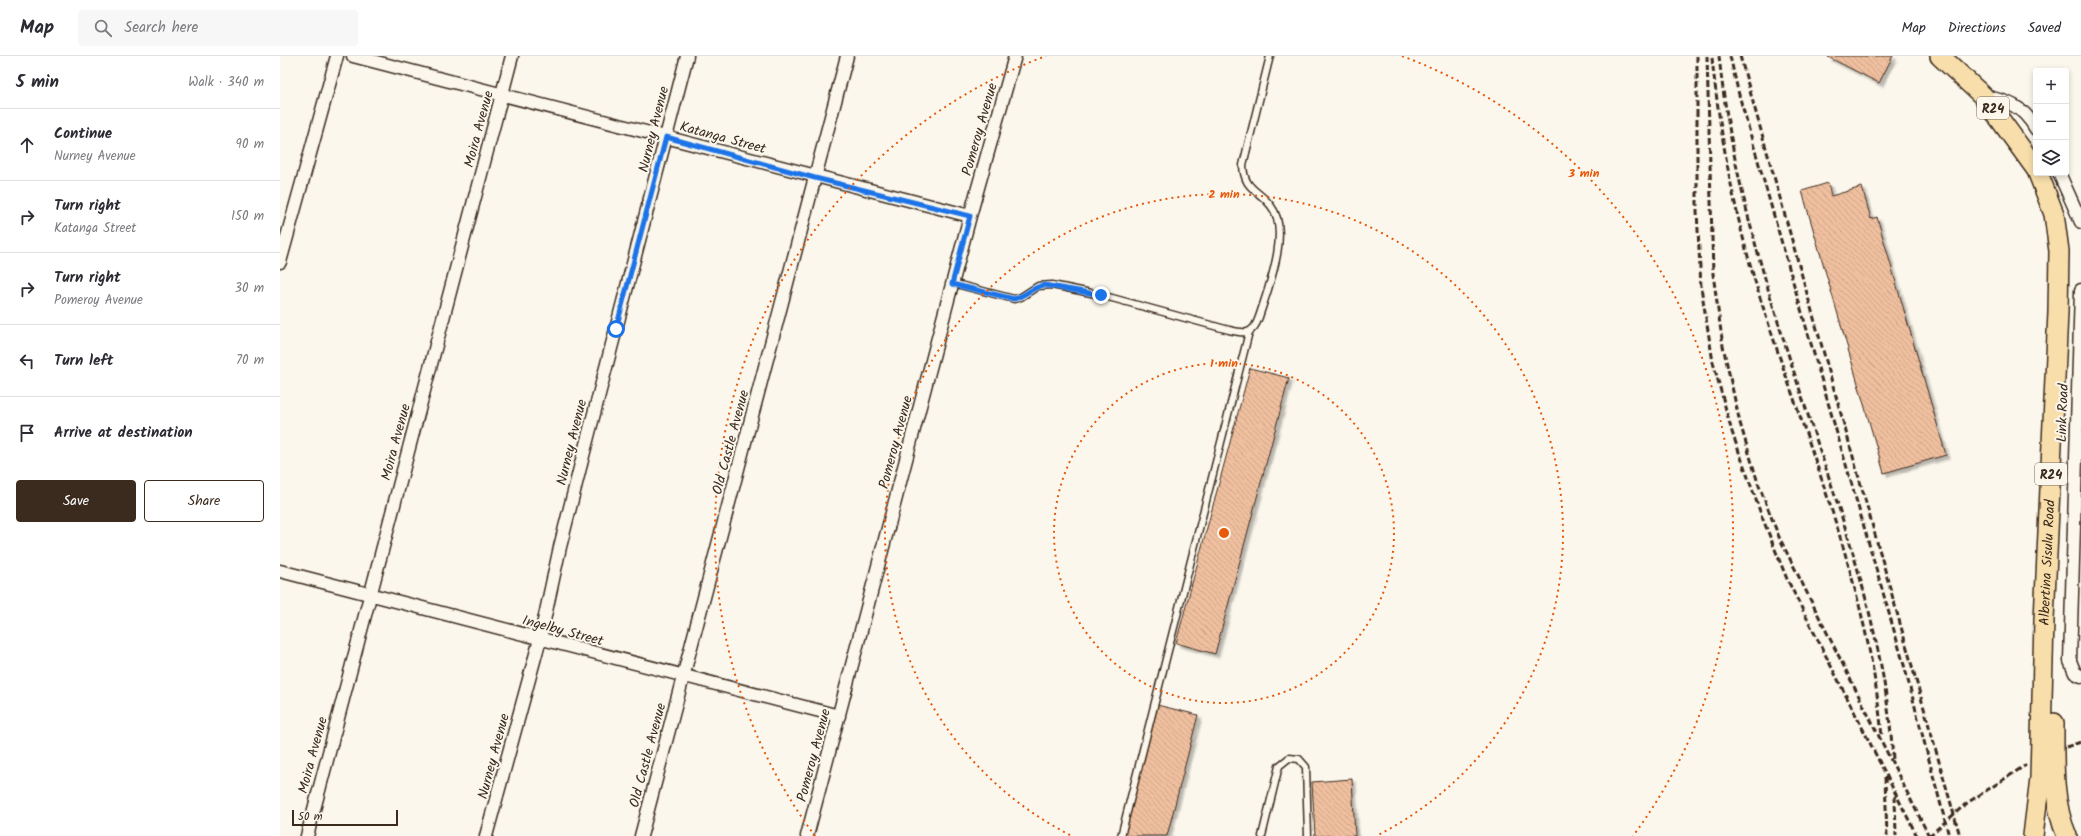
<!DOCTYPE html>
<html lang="en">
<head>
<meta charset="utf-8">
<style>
  :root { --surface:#fff; --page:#f7f7f7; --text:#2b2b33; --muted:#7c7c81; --line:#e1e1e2; --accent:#3b2a1e }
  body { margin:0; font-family:Kalam,sans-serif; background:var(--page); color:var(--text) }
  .controls { position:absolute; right:12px; top:12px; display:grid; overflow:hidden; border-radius:4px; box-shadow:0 2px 6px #0003 }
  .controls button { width:36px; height:36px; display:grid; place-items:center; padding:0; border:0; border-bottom:1px solid var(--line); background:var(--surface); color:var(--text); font:20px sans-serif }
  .scale { position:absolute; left:12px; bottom:10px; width:106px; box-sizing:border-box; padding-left:4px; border:2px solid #3b2a1e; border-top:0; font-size:11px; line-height:14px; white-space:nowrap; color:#3b2a1e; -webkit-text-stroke:3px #fbf7ec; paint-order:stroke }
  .stop { position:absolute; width:12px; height:12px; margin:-9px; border:3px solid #1a73e8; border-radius:50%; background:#fff }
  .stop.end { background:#1a73e8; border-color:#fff; box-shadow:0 1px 4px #0008 }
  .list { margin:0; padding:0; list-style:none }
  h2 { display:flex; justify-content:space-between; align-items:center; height:52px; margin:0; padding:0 16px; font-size:17px }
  h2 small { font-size:13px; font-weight:400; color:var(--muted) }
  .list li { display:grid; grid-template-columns:26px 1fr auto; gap:12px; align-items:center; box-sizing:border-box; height:72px; padding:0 16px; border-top:1px solid var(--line) }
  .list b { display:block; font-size:15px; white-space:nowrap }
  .list p { margin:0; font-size:13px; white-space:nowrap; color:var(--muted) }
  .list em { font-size:13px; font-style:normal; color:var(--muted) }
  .actions { display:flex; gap:8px; padding:12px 16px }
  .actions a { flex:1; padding:9px 0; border:1px solid var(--accent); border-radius:4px; text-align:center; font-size:14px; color:var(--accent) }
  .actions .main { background:var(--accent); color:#fff }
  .icon { flex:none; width:22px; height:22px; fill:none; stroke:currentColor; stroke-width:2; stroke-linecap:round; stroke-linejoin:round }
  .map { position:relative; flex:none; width:1801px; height:780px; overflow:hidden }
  header { display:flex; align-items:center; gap:24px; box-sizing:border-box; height:56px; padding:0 20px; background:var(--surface); border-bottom:1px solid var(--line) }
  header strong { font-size:19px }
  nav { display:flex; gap:22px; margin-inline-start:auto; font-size:14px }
  .search { width:280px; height:36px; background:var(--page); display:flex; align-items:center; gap:10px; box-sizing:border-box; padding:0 14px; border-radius:4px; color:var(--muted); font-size:15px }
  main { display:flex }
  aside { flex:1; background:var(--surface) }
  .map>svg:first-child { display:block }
</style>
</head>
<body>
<header>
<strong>Map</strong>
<div class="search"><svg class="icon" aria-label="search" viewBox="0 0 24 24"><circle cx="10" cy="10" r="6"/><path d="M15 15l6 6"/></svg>Search here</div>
<nav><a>Map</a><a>Directions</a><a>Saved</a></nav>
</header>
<main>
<aside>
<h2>5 min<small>Walk · 340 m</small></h2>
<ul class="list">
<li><svg class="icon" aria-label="ahead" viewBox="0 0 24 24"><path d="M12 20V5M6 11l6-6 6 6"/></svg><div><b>Continue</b><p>Nurney Avenue</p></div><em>90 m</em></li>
<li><svg class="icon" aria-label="right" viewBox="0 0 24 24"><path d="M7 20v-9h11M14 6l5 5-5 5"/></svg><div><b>Turn right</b><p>Katanga Street</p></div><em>150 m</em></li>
<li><svg class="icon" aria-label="right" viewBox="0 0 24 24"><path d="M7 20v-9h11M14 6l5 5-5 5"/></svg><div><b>Turn right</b><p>Pomeroy Avenue</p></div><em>30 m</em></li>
<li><svg class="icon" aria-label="left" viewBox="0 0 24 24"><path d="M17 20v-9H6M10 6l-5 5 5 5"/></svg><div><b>Turn left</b></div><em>70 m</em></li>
<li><svg class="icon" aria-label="arrive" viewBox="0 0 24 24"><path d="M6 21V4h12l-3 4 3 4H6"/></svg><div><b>Arrive at destination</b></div></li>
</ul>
<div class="actions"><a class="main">Save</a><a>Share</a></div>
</aside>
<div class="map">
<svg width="1801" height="780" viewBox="0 0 1801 780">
  <defs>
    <pattern id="building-back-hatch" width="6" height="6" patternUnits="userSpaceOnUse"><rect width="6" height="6" fill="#efbf9f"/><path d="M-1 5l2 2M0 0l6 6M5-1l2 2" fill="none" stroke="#cea488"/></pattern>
    <filter id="shadow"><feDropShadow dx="3.5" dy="3.5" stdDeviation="1" flood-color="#0004"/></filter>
  </defs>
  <rect width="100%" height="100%" fill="#fbf7ec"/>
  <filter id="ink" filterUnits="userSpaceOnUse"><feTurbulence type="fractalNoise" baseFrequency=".025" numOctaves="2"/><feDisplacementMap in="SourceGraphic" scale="8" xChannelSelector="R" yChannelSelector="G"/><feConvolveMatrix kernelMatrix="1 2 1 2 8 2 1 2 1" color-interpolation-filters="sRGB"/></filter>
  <g filter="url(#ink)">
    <path fill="url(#building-back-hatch)" stroke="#3b2a1e" filter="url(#shadow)" d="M1549,0H1613L1599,27L1548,1Z
      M1548,127L1551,140L1582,131L1591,163L1597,161L1666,399L1604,417L1522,135Z
      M970,312L1009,322L935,598L896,587Z
      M877,649L918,659L887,780H843Z
      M1072,723L1075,780H1035L1032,726Z"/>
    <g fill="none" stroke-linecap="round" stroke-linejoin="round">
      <g stroke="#3b2a1e" stroke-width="9">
        <path id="lane" d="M672,227L734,243L741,241L758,230L772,229L821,239L949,274C966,278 973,279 979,261C988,233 1011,175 991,150C978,133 964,134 963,109L990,0
          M841,780L969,276
          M982,780L999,710L1009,702L1019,703L1026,711L1028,780"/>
      </g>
      <g stroke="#3b2a1e" stroke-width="15">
        <path id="street" d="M73,0L690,160
          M1703,40C1728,45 1743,50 1756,73
          M1779,117L1801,166
          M0,206L57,0
          M1801,234L1790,605L1795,617L1801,620
          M0,515L559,660
          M27,780L232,0
          M206,780L260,583L280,491L304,396L407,0
          M361,780L567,0
          M527,780L690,160L735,0"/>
      </g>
      <g stroke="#3b2a1e" stroke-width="22">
        <g id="primary">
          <path d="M1660,0L1703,40L1756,113"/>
          <path d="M1774,667C1774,704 1772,746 1787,780"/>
          <path id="s1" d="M1753,780L1760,722L1764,564L1778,256L1779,195L1774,158L1758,117"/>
        </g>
      </g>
      <use href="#lane" stroke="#fbf7ec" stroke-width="6"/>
      <use href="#street" stroke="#fbf7ec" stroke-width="12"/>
      <use href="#primary" stroke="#f8deab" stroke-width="19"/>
      <path stroke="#3b2a1e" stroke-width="3" stroke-dasharray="6 3" stroke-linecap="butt" d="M1417,0V155L1421,231L1433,306L1452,376L1482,461L1507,523L1637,780
        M1427,0L1433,218L1443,290L1460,367L1478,427L1499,481L1649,780
        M1439,0C1452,127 1491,247 1531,368C1568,478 1606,587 1613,704
        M1450,0L1459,39L1624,609L1669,780
        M1460,0L1680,780
        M1432,2C1441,88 1457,172 1484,254C1529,394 1589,533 1602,681
        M1786,691L1801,686
        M1605,721L1607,780
        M1615,740L1616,780
        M1649,780L1687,747L1746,709"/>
    </g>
  </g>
  <g fill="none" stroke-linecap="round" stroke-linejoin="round" filter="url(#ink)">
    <path stroke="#1a73e8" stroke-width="5" d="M336,273L386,81L535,122L690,160L672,228L734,243C745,240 753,231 764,229L821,239"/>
  </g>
  <g fill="none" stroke="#e8590c" stroke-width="2" stroke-dasharray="2 4">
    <circle cx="944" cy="477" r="170"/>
    <path d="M790 779A339 339 0 1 1 1098 779"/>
    <path d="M535 780A509 509 0 0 1 766 0M1122 0A509 509 0 0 1 1353 780"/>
  </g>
  <g text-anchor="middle" stroke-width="4" stroke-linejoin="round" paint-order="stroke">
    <g fill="#fbf7ec" stroke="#75685c" stroke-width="1">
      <rect x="1697" y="41" width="32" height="22" rx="3"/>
      <rect x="1755" y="407" width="32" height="22" rx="3"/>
    </g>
    <g font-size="13" font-weight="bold" fill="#3b2a1e">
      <text x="1713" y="57">R24</text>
      <text x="1771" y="423">R24</text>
    </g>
    <g font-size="14" fill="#3b2a1e" stroke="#fbf7ec">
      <text transform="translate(198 73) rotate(-75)" y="5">Moira Avenue</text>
      <text transform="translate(373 73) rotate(-76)" y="5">Nurney Avenue</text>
      <text transform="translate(699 73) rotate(-74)" y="5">Pomeroy Avenue</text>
      <text transform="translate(443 81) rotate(15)" y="5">Katanga Street</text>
      <text transform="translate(1782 357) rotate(-88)" y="5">Link Road</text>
      <text transform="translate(115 386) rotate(-75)" y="5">Moira Avenue</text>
      <text transform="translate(291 386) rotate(-76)" y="5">Nurney Avenue</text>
      <text transform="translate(450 386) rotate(-75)" y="5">Old Castle Avenue</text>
      <text transform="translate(615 386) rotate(-75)" y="5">Pomeroy Avenue</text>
      <text dy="5" stroke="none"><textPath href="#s1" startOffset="274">Albertina Sisulu Road</textPath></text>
      <text transform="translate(283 574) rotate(15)" y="5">Ingelby Street</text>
      <text transform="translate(32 699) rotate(-75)" y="5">Moira Avenue</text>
      <text transform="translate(367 699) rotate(-75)" y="5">Old Castle Avenue</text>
      <text transform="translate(533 699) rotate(-75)" y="5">Pomeroy Avenue</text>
      <text transform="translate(213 700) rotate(-75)" y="5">Nurney Avenue</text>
    </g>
  </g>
  <circle cx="944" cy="477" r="6" fill="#e8590c" stroke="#fbf7ec" stroke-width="2"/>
  <g font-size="12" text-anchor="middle" font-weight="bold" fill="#e8590c" stroke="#fbf7ec" stroke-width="4" stroke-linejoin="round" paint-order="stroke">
    <text x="1304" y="121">3 min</text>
    <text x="944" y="142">2 min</text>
    <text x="944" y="311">1 min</text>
  </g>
</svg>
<div class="controls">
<button>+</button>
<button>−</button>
<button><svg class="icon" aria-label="layers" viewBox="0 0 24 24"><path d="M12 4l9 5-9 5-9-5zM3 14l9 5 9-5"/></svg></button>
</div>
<div class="scale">50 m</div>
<div class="stop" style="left:336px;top:273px"></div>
<div class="stop end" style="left:821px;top:239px"></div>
</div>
</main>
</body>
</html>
